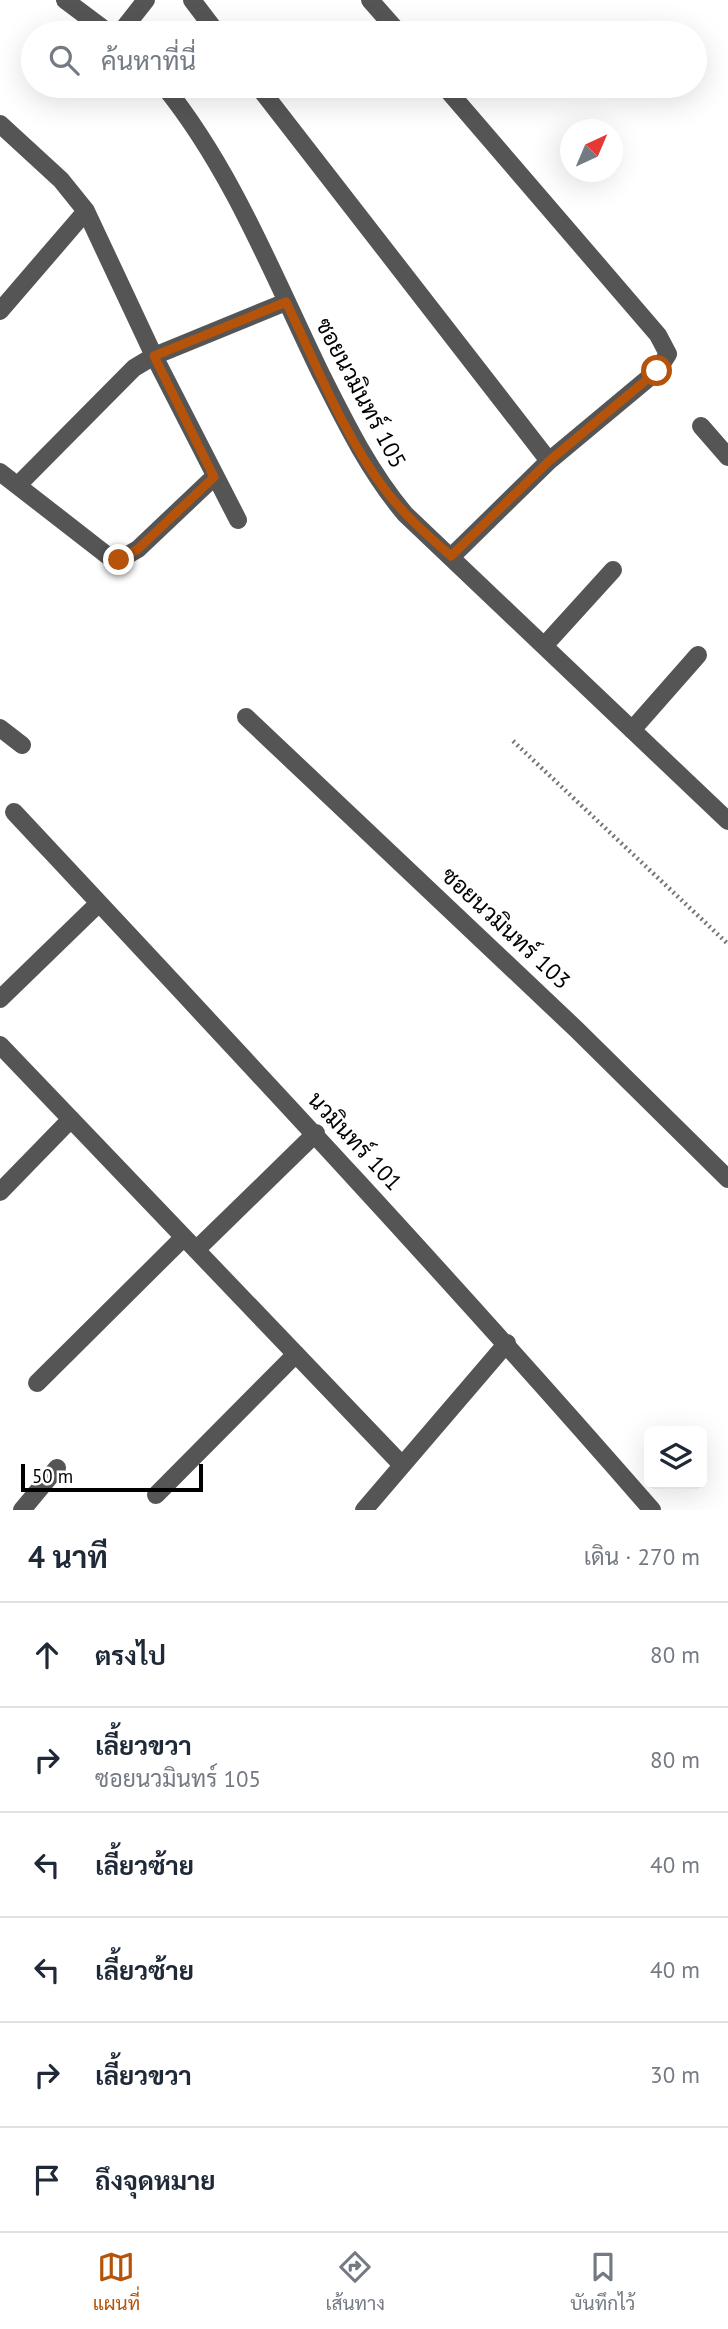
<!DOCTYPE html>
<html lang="th">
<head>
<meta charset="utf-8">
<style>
  :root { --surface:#fff; --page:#f2f2f3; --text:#1f2937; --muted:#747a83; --line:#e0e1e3; --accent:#b45309 }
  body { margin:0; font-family:"PT Sans",Sarabun,sans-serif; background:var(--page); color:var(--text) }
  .controls { position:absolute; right:21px; bottom:21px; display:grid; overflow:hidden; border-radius:10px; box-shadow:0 7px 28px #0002 }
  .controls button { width:63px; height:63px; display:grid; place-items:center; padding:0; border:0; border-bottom:2px solid var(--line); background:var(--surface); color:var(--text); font:35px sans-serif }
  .compass { position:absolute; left:560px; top:119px; width:63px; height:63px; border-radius:50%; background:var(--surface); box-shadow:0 7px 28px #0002; rotate:44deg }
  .scale { position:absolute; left:21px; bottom:18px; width:182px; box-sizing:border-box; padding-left:7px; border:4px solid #000; border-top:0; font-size:19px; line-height:24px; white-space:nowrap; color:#000; -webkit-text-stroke:5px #fff; paint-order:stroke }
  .stop { position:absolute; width:21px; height:21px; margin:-16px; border:5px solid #b45309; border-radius:50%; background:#fff }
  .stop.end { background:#b45309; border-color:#fff; box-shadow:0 2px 7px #0008 }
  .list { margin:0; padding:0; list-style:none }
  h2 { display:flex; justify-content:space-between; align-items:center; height:91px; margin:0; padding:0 28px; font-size:30px }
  h2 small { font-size:23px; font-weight:400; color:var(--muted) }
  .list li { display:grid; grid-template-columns:46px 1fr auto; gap:21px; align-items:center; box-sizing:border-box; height:105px; padding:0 28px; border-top:2px solid var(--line) }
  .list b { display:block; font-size:26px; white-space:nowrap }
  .list p { margin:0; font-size:23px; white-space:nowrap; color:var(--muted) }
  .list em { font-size:23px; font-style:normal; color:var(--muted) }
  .icon { flex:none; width:38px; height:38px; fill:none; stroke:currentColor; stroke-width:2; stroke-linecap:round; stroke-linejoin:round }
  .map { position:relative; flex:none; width:728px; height:1510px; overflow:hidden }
  .search { position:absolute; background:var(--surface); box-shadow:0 7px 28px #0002; left:21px; right:21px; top:21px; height:77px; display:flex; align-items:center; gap:18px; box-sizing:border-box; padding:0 24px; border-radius:38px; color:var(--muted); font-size:26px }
  .sheet { height:721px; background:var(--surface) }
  nav { display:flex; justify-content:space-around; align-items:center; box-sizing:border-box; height:98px; border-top:2px solid var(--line); background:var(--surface); font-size:19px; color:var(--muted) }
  nav a { display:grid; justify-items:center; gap:4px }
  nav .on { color:var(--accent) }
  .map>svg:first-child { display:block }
</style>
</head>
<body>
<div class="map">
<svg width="728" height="1510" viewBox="0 0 728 1510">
  <rect width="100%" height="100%" fill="#fff"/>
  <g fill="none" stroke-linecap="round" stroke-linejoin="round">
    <path stroke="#777" stroke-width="4.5" stroke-dasharray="2 3.5" stroke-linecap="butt" d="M513,741L728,944"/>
    <path stroke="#555" stroke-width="18" d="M65,0L109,33
      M192,0L217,33
      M370,0L399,33
      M120,33L146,0
      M164,86C232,170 273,275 320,372C345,422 369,471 405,514L728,821
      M258,86L549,461
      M444,86L658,335L668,354L657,371L549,461L451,557
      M0,124L61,180L86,211L154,356L238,520
      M0,311L86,211
      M701,426L728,457
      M0,472L108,556L119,560L138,549L214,477
      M18,485L134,368L154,356L286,302
      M544,646L613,570
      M246,717L576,1029L728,1179
      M0,728L22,745
      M632,730L698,655
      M14,812C229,1042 445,1272 652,1510
      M0,999L99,903
      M0,1045L402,1465
      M0,1192L71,1119
      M196,1250L316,1133
      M37,1383L184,1237
      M156,1495L296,1354
      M22,1510L57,1468
      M364,1510L507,1343"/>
  </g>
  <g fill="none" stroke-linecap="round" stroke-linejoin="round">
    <path stroke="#b45309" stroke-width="9" d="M119,560L138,549L214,477L154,356L286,302C316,363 342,432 383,487C402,513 427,535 451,556L549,461L657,371"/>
  </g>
  <g text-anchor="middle" stroke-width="6" stroke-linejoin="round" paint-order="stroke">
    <g font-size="23" fill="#000" stroke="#fff">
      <text transform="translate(361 393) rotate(62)" y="8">ซอยนวมินทร์ 105</text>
      <text transform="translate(506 928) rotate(43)" y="8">ซอยนวมินทร์ 103</text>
      <text transform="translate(355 1141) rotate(47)" y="8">นวมินทร์ 101</text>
    </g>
  </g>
</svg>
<div class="controls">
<button><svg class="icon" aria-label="layers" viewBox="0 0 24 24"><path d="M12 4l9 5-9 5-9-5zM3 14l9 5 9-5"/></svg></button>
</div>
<svg class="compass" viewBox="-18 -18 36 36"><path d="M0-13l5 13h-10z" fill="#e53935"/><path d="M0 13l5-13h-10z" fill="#747a83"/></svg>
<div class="scale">50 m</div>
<div class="stop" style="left:657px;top:371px"></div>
<div class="stop end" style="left:119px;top:560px"></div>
<div class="search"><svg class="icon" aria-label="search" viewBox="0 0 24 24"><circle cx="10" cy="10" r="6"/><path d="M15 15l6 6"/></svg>ค้นหาที่นี่</div>
</div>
<section class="sheet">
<h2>4 นาที<small>เดิน · 270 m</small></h2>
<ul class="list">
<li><svg class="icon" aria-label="ahead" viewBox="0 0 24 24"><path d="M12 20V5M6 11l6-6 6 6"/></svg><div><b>ตรงไป</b></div><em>80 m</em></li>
<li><svg class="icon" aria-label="right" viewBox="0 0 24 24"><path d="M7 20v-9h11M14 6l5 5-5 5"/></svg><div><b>เลี้ยวขวา</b><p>ซอยนวมินทร์ 105</p></div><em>80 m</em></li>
<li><svg class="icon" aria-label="left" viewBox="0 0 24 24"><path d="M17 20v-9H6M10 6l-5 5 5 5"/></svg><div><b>เลี้ยวซ้าย</b></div><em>40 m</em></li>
<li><svg class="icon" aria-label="left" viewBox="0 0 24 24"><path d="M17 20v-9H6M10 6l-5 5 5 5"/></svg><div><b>เลี้ยวซ้าย</b></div><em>40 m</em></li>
<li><svg class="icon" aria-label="right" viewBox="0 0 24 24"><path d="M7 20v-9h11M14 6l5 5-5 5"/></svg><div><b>เลี้ยวขวา</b></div><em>30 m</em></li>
<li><svg class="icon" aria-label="arrive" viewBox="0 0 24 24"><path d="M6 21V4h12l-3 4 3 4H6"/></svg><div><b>ถึงจุดหมาย</b></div></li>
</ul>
</section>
<nav>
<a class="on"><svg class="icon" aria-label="map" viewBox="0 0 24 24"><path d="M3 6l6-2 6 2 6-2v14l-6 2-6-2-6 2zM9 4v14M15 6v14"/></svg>แผนที่</a>
<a><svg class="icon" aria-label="directions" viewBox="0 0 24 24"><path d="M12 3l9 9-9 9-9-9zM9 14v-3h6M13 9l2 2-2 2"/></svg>เส้นทาง</a>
<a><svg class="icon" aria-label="saved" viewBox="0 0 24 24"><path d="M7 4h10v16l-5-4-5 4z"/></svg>บันทึกไว้</a>
</nav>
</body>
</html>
